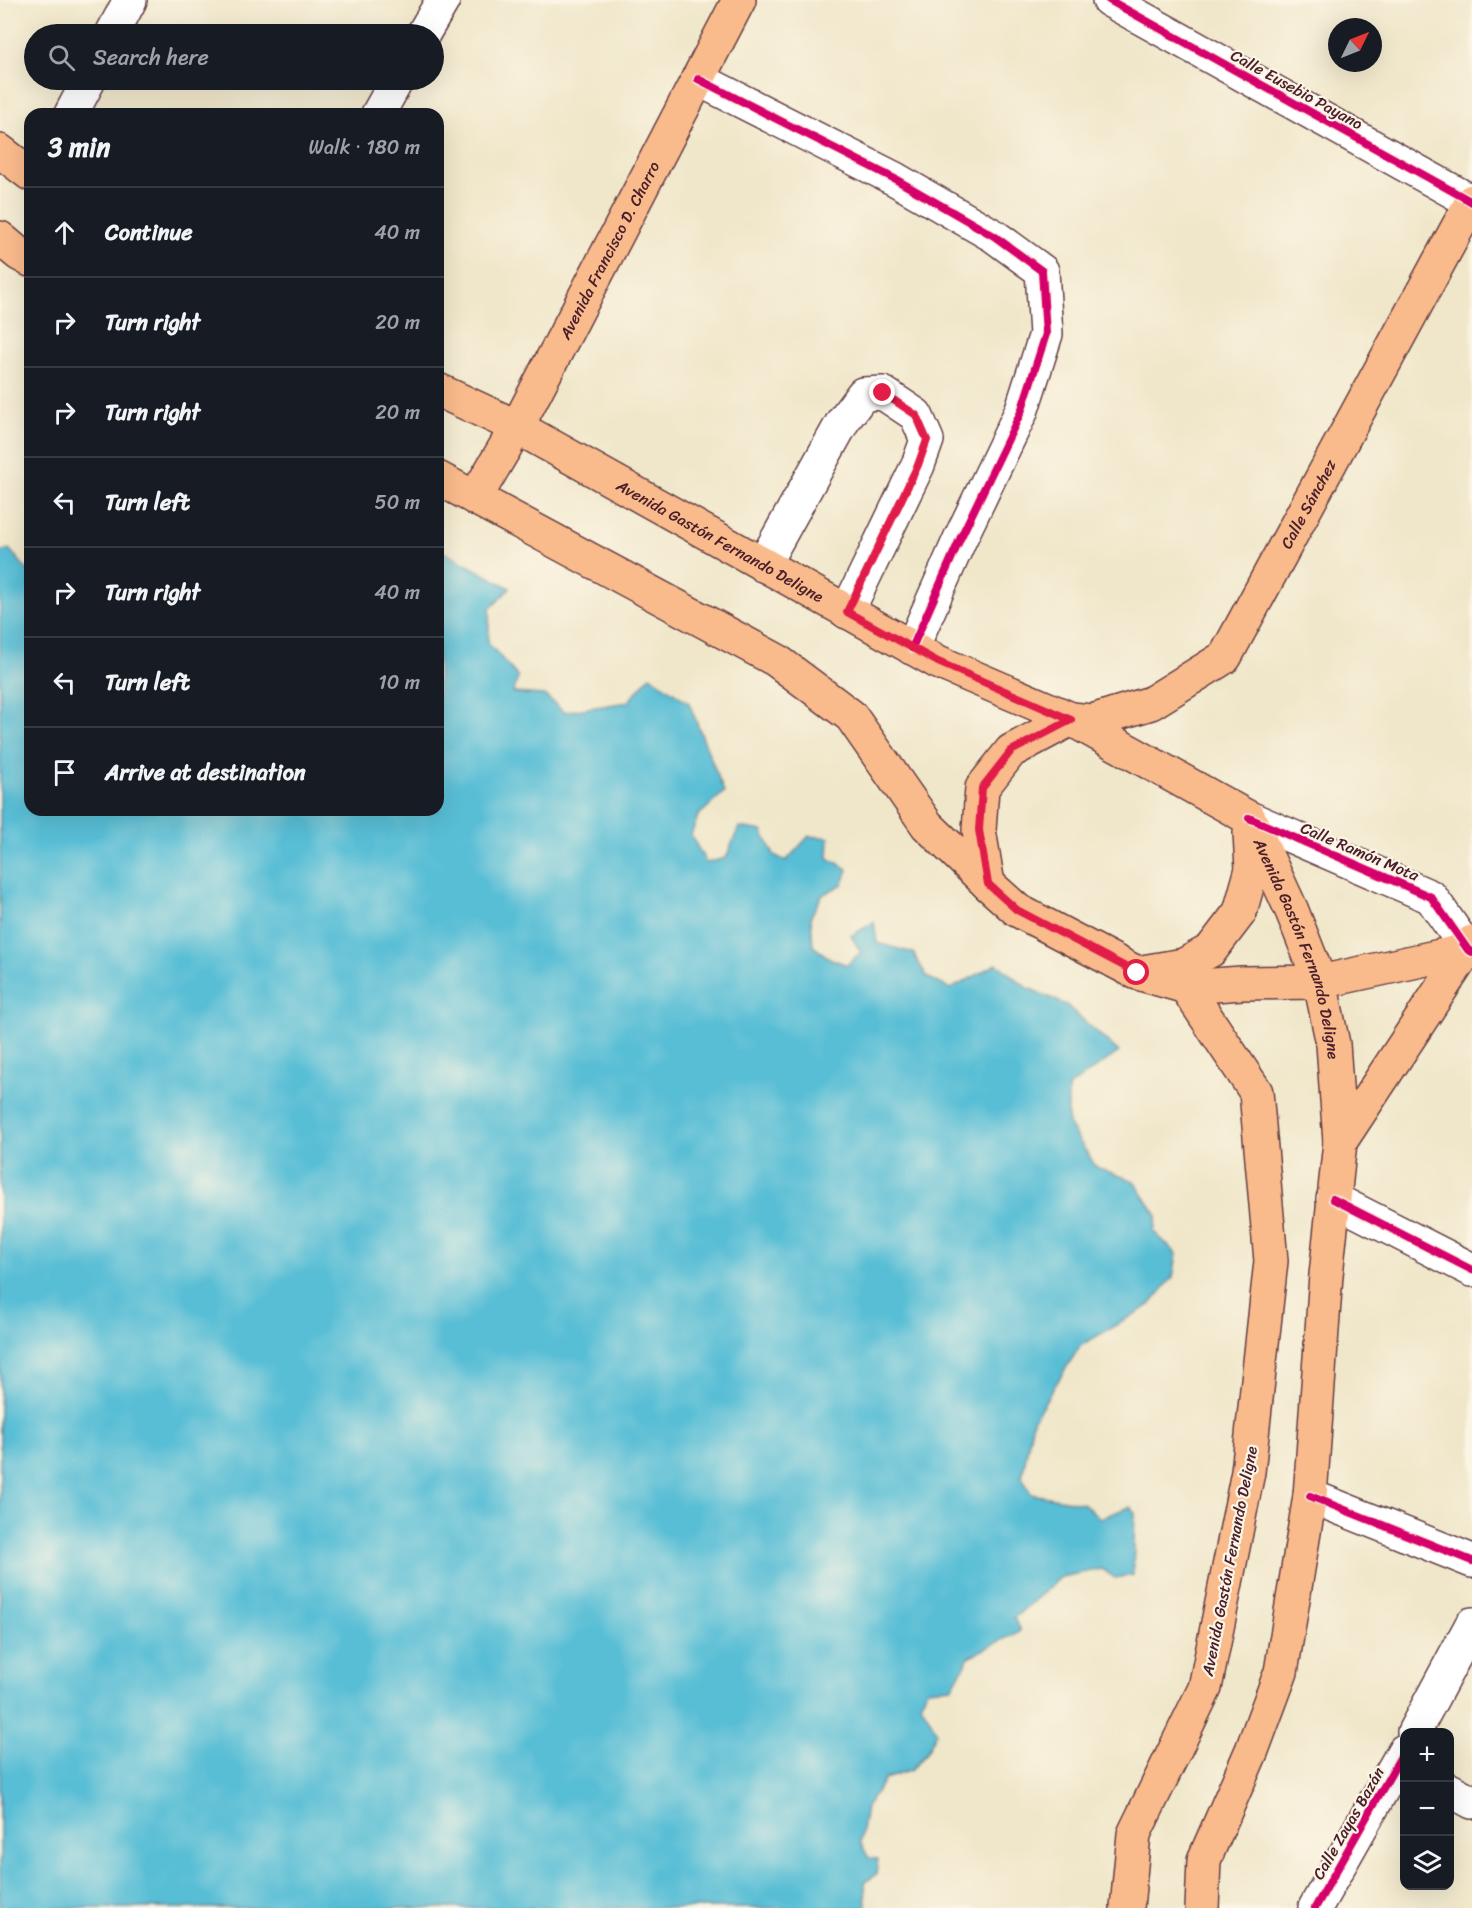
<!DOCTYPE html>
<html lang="en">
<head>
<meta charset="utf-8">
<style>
  :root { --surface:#171b24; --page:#242831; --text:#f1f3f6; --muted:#9ea1a6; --line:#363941 }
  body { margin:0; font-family:Sriracha,sans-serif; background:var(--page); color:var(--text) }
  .controls { position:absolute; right:18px; bottom:18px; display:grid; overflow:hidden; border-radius:12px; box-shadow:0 6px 24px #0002 }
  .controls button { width:54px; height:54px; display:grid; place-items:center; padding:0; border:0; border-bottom:2px solid var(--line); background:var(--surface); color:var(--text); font:30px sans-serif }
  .compass { position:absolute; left:1328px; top:18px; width:54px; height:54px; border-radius:50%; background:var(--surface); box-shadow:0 6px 24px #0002; rotate:47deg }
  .stop { position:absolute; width:18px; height:18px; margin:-14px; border:4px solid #e11d48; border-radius:50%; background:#fff }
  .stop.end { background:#e11d48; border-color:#fff; box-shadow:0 2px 6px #0008 }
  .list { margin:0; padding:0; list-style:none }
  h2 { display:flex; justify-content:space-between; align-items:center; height:78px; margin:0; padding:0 24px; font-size:26px }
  h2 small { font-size:20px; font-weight:400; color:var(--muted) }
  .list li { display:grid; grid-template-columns:39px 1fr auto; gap:18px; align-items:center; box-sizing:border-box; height:90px; padding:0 24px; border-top:2px solid var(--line) }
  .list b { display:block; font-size:22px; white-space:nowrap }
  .list em { font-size:20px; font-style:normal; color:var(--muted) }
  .icon { flex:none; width:33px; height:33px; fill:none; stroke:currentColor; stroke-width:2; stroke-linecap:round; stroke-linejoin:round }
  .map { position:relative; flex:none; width:1472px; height:1908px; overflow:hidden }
  .search { position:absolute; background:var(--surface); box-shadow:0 6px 24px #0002; left:24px; top:24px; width:420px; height:66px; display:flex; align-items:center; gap:15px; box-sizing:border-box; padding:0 21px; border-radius:33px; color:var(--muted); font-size:22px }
  .panel { position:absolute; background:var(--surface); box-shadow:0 6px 24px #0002; left:24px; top:108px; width:420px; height:708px; border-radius:18px }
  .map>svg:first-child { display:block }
</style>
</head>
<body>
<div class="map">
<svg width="1472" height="1908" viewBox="0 0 1472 1908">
  <rect width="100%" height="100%" fill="#fcf5e5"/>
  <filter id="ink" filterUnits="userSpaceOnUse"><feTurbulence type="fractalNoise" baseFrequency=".0167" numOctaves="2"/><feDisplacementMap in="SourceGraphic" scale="12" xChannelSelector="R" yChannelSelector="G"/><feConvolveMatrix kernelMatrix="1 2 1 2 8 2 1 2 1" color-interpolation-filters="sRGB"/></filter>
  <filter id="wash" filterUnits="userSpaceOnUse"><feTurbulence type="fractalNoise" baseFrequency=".008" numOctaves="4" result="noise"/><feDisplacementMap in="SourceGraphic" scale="24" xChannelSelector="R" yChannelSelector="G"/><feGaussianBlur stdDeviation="1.35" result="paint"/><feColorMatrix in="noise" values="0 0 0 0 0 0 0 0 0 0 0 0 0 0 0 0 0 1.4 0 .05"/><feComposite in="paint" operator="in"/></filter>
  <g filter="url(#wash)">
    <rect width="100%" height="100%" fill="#f0e7ca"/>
    <path fill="#58bed5" stroke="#516e80" stroke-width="1.5" d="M9,549L30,573V810H438V549L510,588L490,609L488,643L518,677L513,693L544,695L564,712L628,702L650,676L689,703L724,792L698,816L691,835L706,863L726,858L739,827L762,831L774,855L786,861L809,836L829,838L828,858L848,869L843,884L822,895L811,916L813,946L831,959L847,965L861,952L851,936L874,922L877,943L913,953L927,977L951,989L997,964L1026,987L1066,1005L1119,1052L1068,1087V1124L1096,1167L1134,1181L1157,1216L1154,1232L1177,1254L1173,1277L1150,1305L1080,1346L1033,1420L1022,1477L1031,1494L1082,1503L1100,1518L1130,1507L1135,1513L1133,1575L1115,1578L1102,1569L1061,1577L1014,1618L1020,1631L969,1657L952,1687L927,1689L921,1704L937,1732L926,1753L911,1770L885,1779L866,1807L860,1842L869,1858L878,1859L876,1874L865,1883L866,1908H0V552Z"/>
  </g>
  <g filter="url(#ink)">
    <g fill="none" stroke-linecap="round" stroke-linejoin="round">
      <g stroke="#633d43" stroke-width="36">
        <path id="minor" d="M1109,0L1472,202
          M112,34L130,0
          M423,34L443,0
          M698,79L895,179L994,236L1042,271L1046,334L1021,412L960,539L912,648
          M71,114L89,80
          M378,114L397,80
          M763,565L843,421L863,394L883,393L916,415L927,440L918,465L847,612
          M1249,818L1431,897L1468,950L1472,952
          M1333,1199L1472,1270
          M1310,1496L1472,1561
          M1414,1732L1472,1624
          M1450,1790L1472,1802
          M1315,1908L1404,1751"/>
      </g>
      <g stroke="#633d43" stroke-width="36">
        <g id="major">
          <path d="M0,151L30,174"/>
          <path d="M0,238L19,254L30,260"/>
          <path id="s1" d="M438,390L517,427L938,662L1071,719L1249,818L1292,911L1320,982L1333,1044L1340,1142L1326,1275L1310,1496L1281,1672L1252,1750L1204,1860L1202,1908"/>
          <path d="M438,478L776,660L851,716L927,825L988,884L1017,910L1137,973L1186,987L1256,1092L1271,1261L1248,1472L1205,1688L1134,1834L1127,1908"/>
          <path id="s2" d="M475,498L517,427L739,0"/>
          <path id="s3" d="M988,884L979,830L982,788L1011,751L1071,719L1092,721L1151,703L1225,657L1472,201"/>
          <path d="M1142,972L1184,965L1211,950L1240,912L1252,869L1250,832"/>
          <path d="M1186,987L1242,983L1320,982L1468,950"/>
          <path d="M1340,1142L1472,942"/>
        </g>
      </g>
      <use href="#minor" stroke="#fff" stroke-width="33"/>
      <use href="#major" stroke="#fabb8c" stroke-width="33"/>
      <g stroke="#fcf5e5" stroke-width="11">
        <path id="cycleway" d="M1109,0L1472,202
          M698,79L895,179L994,236L1042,271L1046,334L1021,412L960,539L912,648
          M1249,818L1431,897L1468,950L1472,952
          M1333,1199L1472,1270
          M1310,1496L1472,1561
          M1315,1908L1404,1751"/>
      </g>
      <use href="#cycleway" stroke="#d6006c" stroke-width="8"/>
    </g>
  </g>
  <g fill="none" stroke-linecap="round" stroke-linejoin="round" filter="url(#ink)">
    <path stroke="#e11d48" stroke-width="8" d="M883,393L916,415L927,440L918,465L847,612L938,662L1071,720L1011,751L982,788L979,830L988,884L1017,910L1137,973"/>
  </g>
  <g text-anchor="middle" stroke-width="4.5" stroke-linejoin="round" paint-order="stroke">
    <g font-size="16" fill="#4a1f2b" stroke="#fcf5e5">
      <text transform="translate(1297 89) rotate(29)" y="6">Calle Eusebio Payano</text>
      <text dy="6" stroke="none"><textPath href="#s2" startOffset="282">Avenida Francisco D. Charro</textPath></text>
      <text dy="6" stroke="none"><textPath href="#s3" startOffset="556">Calle Sánchez</textPath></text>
      <text dy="6" stroke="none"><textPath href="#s1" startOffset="320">Avenida Gastón Fernando Deligne</textPath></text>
      <text transform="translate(1360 851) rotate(23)" y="6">Calle Ramón Mota</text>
      <text dy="6" stroke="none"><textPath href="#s1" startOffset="1058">Avenida Gastón Fernando Deligne</textPath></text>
      <text transform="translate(1229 1561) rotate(-79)" y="6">Avenida Gastón Fernando Deligne</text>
      <text transform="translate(1348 1823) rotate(-60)" y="6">Calle Zayas Bazán</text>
    </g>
  </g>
</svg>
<div class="controls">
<button>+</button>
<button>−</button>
<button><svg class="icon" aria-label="layers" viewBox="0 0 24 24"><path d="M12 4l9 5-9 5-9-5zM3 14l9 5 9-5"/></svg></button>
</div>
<svg class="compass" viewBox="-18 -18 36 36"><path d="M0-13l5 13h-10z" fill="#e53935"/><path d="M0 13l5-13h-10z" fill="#9ea1a6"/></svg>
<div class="stop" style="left:1137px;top:973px"></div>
<div class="stop end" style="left:883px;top:393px"></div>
<div class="search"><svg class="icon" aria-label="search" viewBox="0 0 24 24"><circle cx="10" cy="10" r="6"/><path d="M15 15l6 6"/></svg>Search here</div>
<section class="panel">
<h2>3 min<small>Walk · 180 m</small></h2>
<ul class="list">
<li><svg class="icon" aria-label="ahead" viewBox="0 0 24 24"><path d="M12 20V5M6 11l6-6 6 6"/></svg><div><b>Continue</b></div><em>40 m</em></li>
<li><svg class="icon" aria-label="right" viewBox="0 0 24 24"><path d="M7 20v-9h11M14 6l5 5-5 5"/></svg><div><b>Turn right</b></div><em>20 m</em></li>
<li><svg class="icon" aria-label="right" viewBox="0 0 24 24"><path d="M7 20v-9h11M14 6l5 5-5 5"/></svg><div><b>Turn right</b></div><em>20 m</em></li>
<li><svg class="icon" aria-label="left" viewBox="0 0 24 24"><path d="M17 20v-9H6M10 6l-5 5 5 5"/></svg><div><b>Turn left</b></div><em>50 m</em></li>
<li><svg class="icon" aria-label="right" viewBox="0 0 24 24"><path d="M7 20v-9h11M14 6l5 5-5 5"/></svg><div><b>Turn right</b></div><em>40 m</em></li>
<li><svg class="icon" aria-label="left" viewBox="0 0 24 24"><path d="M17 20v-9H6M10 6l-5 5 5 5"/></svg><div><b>Turn left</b></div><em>10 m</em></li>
<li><svg class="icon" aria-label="arrive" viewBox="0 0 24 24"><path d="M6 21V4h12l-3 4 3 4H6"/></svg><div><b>Arrive at destination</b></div></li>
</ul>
</section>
</div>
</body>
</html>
